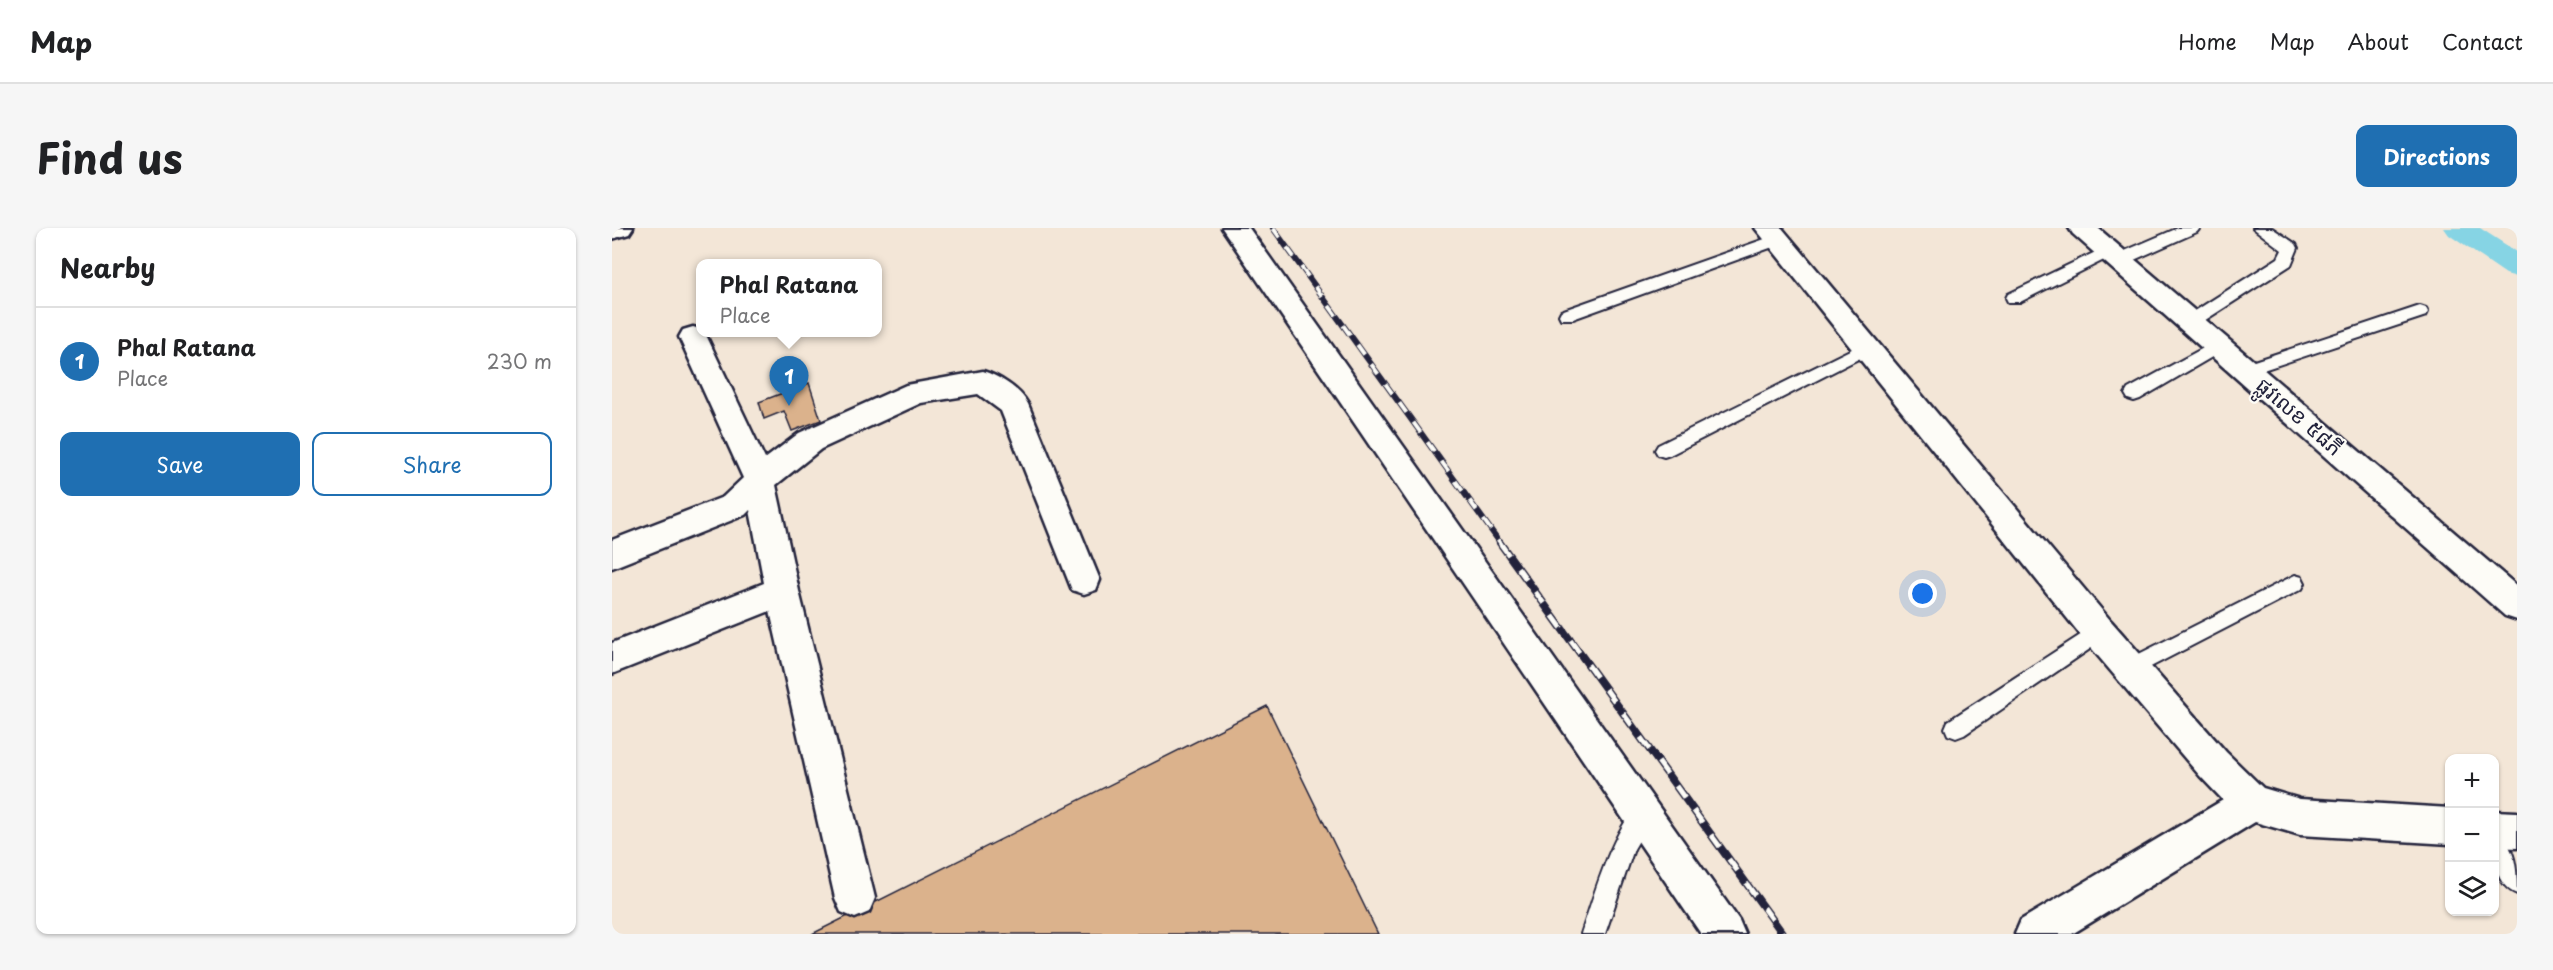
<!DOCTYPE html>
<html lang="en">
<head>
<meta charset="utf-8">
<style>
  :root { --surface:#fff; --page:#f6f6f6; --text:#202124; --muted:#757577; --line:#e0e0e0; --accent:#1f6fb2 }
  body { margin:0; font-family:"Playpen Sans","Noto Sans Khmer",sans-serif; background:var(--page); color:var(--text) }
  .controls { position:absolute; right:18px; bottom:18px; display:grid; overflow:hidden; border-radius:12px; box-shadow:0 2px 4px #0004 }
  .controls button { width:54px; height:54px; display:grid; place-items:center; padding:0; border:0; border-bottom:2px solid var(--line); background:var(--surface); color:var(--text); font:30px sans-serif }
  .you { position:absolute; left:1311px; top:366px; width:21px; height:21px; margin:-15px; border:4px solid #fff; border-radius:50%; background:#1a73e8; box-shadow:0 0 0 9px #1a73e833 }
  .badge { display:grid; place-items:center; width:39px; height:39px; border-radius:50%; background:var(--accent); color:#fff; font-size:20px; font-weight:700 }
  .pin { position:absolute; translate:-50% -50px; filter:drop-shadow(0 2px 3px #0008) }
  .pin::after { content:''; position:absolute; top:32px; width:21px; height:18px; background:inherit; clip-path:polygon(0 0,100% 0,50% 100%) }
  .popup { position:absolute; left:84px; top:31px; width:186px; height:78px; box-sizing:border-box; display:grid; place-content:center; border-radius:12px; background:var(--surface); filter:drop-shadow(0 2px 4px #0005); font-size:20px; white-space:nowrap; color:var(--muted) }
  .popup b { font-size:22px; color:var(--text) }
  .popup::after { content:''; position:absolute; left:50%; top:100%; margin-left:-12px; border:12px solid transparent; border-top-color:var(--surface) }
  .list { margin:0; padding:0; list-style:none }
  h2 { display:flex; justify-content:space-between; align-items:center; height:78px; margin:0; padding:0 24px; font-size:26px }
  h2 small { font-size:20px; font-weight:400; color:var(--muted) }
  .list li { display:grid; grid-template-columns:39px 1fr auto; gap:18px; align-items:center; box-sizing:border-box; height:108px; padding:0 24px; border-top:2px solid var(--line) }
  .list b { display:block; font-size:22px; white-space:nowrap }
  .list p { margin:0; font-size:20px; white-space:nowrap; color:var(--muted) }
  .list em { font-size:20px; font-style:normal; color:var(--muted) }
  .actions { display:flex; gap:12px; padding:18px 24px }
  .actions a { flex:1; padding:14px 0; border:2px solid var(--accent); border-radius:12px; text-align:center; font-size:21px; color:var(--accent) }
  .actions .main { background:var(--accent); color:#fff }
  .icon { flex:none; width:33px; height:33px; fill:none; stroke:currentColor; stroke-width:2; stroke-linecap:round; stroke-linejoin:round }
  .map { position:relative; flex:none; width:1905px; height:706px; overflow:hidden; border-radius:12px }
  header { display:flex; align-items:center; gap:36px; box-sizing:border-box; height:84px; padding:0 30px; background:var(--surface); border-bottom:2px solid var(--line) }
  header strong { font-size:28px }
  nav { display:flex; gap:33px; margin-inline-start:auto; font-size:21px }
  .intro { display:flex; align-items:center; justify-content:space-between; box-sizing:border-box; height:144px; padding:0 36px }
  h1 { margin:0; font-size:42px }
  .button { padding:15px 27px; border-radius:12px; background:var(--accent); color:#fff; font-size:21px; font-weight:700 }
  main { display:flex; gap:36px; padding:0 36px }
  aside { flex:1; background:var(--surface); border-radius:12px; box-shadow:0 2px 4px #0004 }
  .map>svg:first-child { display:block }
</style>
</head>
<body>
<header>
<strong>Map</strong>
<nav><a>Home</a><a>Map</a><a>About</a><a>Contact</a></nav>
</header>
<div class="intro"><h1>Find us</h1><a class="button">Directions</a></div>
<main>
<aside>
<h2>Nearby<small></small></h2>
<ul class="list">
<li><span class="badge">1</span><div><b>Phal Ratana</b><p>Place</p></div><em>230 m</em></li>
</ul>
<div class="actions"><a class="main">Save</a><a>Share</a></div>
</aside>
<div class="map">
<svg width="1905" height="706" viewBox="0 0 1905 706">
  <rect width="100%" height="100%" fill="#f3e6d7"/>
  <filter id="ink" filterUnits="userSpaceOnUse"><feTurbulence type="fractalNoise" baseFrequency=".0167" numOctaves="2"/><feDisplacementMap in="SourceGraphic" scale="12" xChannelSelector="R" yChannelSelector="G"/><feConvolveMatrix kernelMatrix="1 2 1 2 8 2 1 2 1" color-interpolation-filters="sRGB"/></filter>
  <g filter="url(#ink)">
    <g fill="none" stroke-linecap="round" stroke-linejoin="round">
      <path fill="#86d4e4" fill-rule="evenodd" d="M1832,0H1868L1905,24V49L1894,46L1837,7Z"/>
    </g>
    <path fill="#dbb28c" stroke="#22223b" stroke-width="1.5" d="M197,155L209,192L180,203L172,183L152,191L147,174Z
      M655,478L766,706H200Z"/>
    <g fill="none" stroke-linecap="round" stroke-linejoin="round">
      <g stroke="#22223b" stroke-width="4">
        <path id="service" d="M1566,0H1588L1585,4L1513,36H1501L1499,32L1501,28Z
          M1641,0H1660L1684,16L1686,20L1679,37L1584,98H1572L1570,94L1572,90L1666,30L1670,22Z
          M1167,6L1172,7L1175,11L1172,15L961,91H949L947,87L949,83Z
          M1496,18L1502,19L1504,23L1502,27L1408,74H1396L1394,70L1396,66Z
          M1808,78L1814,80L1816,84L1814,88L1633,148L1627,146L1624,142L1627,138Z
          M1606,112L1612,114L1614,118L1612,122L1528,171L1522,173L1516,171L1513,166L1516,161Z
          M1256,113L1262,115L1264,119L1262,123L1058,227L1052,229L1046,227L1043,222L1046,217Z
          M1683,347L1690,349L1693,355L1690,361L1525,446L1518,449L1511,446L1508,440L1511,434Z
          M1487,395L1494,398L1497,404L1494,410L1352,507L1344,510L1336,507L1333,500L1336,493Z
          M1031,576L1039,579L1042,587L1022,621L993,706H969C979,677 1004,587 1031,576Z
          M1882,605C1905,615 1905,644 1905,666C1881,656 1882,627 1882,605Z"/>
      </g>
      <g stroke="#22223b" stroke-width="5">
        <path id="minor" d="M0,0H21L17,6L0,11Z
          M610,0H637L1127,692L1133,706H1089Z
          M1143,0H1170L1499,393L1614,524L1651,560L1688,571L1838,580V616L1688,607L1643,594L1460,706H1403L1409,692L1611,572L1588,548L1475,415Z
          M81,99L88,101V104H93L95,109L153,231L187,205L294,157L371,143C387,148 408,161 416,176L488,352L484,362L472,366L460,362L389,183L366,166L309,175L209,221L164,257L187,363L263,670L257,684L243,690L229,684L223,670L158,383L0,446V415L152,355L138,282L133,287L0,340V312L111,269L131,250L67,109L71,102Z
          M1882,583L1905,584V620L1882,619Z"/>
      </g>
      <g stroke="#22223b" stroke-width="5">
        <path id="tertiary" d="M1457,0H1486L1905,358V392L1893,388L1461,6Z"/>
      </g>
      <use href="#service" fill="#fdfcf7" fill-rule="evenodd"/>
      <use href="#minor" fill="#fdfcf7" fill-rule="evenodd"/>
      <use href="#tertiary" fill="#fdfcf7" fill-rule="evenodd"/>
      <g stroke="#22223b" stroke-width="6">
        <path id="rail-far1" d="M661,0L889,316"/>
      </g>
      <g stroke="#22223b" stroke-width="8">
        <path id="rail" d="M888,315L1171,706"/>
      </g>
      <use href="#rail-far1" stroke="#fdfcf7" stroke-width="4" stroke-dasharray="12" stroke-linecap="butt"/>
      <use href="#rail" stroke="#fdfcf7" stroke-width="5" stroke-dasharray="15" stroke-linecap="butt"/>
    </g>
  </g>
  <g text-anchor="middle" stroke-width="4.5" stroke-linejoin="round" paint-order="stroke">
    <g font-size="21" fill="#22223b" stroke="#fdfcf7">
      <text transform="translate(1687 189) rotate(41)" y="7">ផ្លូវលេខ ៥៨ភី</text>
    </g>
  </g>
</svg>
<div class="controls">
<button>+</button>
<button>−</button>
<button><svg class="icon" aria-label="layers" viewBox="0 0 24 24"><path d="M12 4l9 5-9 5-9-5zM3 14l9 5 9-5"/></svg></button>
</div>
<div class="you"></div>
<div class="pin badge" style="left:177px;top:178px">1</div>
<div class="popup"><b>Phal Ratana</b>Place</div>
</div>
</main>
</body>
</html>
